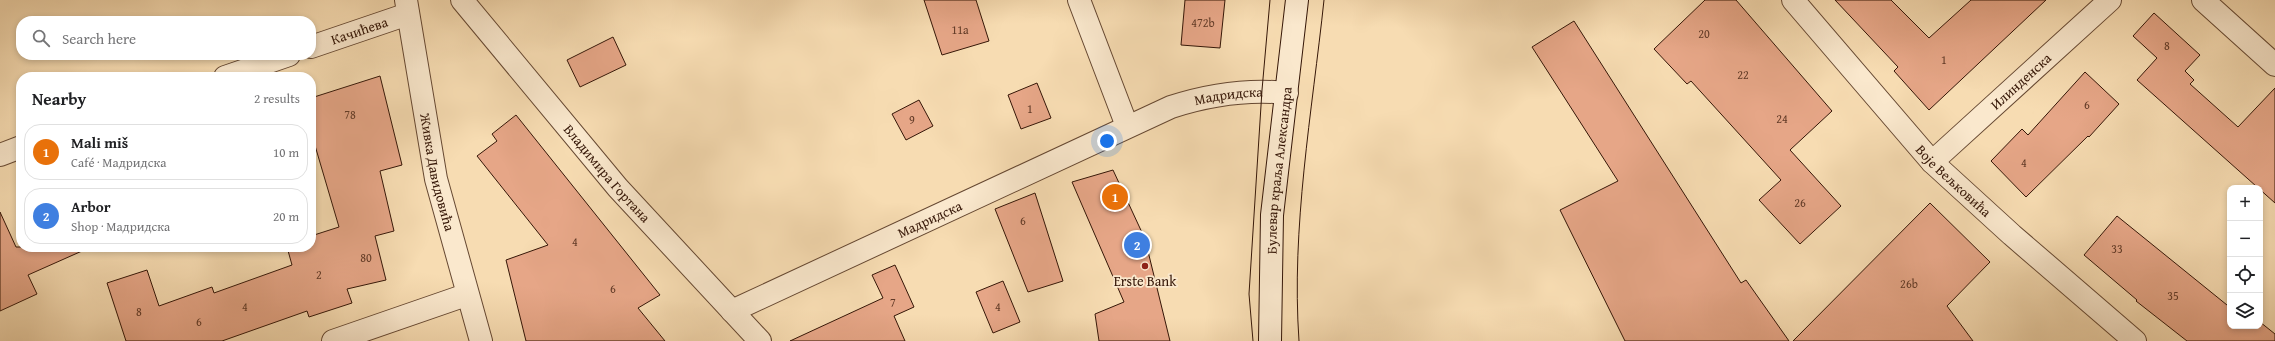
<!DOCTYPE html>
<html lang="en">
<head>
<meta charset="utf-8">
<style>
  :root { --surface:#fff; --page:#f6f6f6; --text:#202124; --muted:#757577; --line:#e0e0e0; --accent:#2563eb }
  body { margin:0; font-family:"Gentium Book Plus",serif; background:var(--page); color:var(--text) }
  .controls { position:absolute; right:12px; bottom:12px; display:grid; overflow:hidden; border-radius:8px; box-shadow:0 2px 6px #0003 }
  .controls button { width:36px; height:36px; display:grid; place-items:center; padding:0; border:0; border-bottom:1px solid var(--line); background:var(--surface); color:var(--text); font:20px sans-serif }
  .you { position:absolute; left:1107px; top:141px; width:14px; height:14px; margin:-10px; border:3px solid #fff; border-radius:50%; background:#1a73e8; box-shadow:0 0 0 6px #1a73e833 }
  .badge { display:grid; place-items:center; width:26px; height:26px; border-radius:50%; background:var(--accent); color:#fff; font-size:13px; font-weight:700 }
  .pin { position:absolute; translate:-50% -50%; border:2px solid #fff; box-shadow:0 1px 4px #0006 }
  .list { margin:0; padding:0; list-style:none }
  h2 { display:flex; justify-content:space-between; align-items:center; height:52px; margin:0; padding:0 16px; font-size:17px }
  h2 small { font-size:13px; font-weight:400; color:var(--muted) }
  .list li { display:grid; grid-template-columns:26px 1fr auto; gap:12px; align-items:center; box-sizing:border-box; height:56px; margin:0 8px 8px; padding:0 8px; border:1px solid var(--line); border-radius:16px }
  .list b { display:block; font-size:15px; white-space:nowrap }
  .list p { margin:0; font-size:13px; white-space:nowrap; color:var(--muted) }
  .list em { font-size:13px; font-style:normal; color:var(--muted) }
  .icon { flex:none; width:22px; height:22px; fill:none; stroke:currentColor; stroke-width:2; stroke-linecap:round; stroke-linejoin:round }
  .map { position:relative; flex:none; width:2275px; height:341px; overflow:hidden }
  .search { position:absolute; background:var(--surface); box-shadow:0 2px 6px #0003; left:16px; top:16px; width:300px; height:44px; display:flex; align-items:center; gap:10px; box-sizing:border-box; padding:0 14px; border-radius:16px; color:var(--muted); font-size:15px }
  .panel { position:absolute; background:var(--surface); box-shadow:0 2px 6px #0003; left:16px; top:72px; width:300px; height:180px; border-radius:16px }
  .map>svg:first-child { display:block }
</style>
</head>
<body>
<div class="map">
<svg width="2275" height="341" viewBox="0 0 2275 341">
  <rect width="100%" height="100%" fill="#f7dcb2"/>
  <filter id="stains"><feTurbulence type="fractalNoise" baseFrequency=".005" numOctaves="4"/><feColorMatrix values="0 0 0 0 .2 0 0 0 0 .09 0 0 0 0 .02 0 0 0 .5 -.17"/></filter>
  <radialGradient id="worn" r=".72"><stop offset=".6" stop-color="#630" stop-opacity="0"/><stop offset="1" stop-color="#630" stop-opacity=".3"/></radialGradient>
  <path fill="#e6a687" stroke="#351607" d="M924,0H976L989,41L942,55Z
    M1185,0H1225L1220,48L1181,45Z
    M1705,0H1736L1832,111L1790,150L1841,206L1800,244L1759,200L1781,180L1691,81L1687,84L1654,49Z
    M1835,0H1891L1929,38L1971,0H2046L1929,110L1894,71L1898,67Z
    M2154,13L2200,55L2185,71L2194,80L2190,84L2238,127L2275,88V203L2137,80L2157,58L2133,36Z
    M1574,21L1741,283L1746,280L1789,341H1625L1560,210L1618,181L1532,47Z
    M613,37L626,65L580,87L567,60Z
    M2085,72L2119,104L2089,137L2088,136L2026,197L1991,161L2022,129L2028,135Z
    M380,76L402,165L380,171L394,231L375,236L386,280L347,289L352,303L309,317L307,311L222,341H126L107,283L147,270L159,306L212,287L214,293L292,265L287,247H311V236L339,227L311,132V98Z
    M1037,83L1051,118L1021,129L1008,95Z
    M919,100L933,126L906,140L892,114Z
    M516,115L660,295L638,308L665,341H526L506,260L548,245L477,156L497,141L492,134Z
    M1113,170L1145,239L1170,341H1099L1095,314L1124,302L1072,182Z
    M1035,193L1063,281L1028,292L995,209Z
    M1930,203L1990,262L1947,306L1973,341H1793Z
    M0,212L16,247H91L28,275L37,294L0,311Z
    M2117,216L2227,305L2230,301V326H2260V322L2275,334V341H2187L2136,301L2137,300L2084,255Z
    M895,265L914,307L894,316L905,341H790L883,298L872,275Z
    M1003,281L1020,322L993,333L976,292Z"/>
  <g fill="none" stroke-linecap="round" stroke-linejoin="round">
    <g stroke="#664832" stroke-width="24">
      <g id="street">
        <path id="s1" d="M406,0L436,179L481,341"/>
        <path id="s2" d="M462,0L618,188L760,341"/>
        <path d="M1079,0L1127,126"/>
        <path id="s3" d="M1793,0L1932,162L2012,235L2135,341"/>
        <path d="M2203,0L2275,65"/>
        <path id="s4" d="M311,47L408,14"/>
        <path d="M225,77L289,55"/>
        <path d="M0,155L21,147"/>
        <path id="s5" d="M1932,162L2110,0"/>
        <path id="s6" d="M732,311L1171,107C1208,95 1248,89 1287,93"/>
        <path d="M333,341L466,295"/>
      </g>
    </g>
    <g stroke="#351607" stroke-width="24">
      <g id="secondary">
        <path id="s7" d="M1270,341L1272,215L1297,0"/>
      </g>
    </g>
    <use href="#street" stroke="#fae8cd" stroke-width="22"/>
    <use href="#secondary" stroke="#fae8cd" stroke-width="22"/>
    <path stroke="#351607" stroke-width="1" d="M1253,341L1249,294L1262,90L1270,0
      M1299,341C1291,227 1312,113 1324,0"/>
  </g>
  <circle fill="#8f2418" stroke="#fae8cd" stroke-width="1.5" cx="1145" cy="266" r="4"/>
  <g text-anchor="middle" stroke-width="3.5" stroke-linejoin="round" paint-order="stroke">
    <g font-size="12" fill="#613a27">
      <text x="1203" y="27">472b</text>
      <text x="960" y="34">11a</text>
      <text x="1704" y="38">20</text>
      <text x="2167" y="50">8</text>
      <text x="1944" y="64">1</text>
      <text x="1743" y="79">22</text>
      <text x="2087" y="109">6</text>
      <text x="1030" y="113">1</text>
      <text x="350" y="119">78</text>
      <text x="1782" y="123">24</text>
      <text x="912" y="124">9</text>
      <text x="2024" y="167">4</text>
      <text x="1800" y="207">26</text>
      <text x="1023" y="225">6</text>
      <text x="575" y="246">4</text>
      <text x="2117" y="253">33</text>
      <text x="366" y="262">80</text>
      <text x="319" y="279">2</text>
      <text x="1909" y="288">26b</text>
      <text x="613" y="293">6</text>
      <text x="2173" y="300">35</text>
      <text x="893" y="307">7</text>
      <text x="245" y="311">4</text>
      <text x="998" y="311">4</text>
      <text x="139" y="316">8</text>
      <text x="199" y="326">6</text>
    </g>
    <g font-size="14" fill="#351607" stroke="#fae8cd">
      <text dy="5" stroke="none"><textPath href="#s4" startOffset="51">Качићева</textPath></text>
      <text dy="5" stroke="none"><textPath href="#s5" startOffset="120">Илинденска</textPath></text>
      <text dy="5" stroke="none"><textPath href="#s6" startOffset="543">Мадридска</textPath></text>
      <text dy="5" stroke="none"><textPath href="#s7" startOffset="171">Булевар краља Александра</textPath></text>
      <text dy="5" stroke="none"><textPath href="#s1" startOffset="175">Живка Давидовића</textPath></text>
      <text dy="5" stroke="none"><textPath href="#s2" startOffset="226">Владимира Гортана</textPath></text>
      <text dy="5" stroke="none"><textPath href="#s3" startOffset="242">Воје Вељковића</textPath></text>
      <text dy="5" stroke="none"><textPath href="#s6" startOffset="218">Мадридска</textPath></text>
    </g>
    <g font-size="14" fill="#351607" stroke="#fae8cd">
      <text x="1145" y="286">Erste Bank</text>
    </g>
  </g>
  <rect width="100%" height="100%" filter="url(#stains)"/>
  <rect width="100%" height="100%" fill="url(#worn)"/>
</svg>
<div class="controls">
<button>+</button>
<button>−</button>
<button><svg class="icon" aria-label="locate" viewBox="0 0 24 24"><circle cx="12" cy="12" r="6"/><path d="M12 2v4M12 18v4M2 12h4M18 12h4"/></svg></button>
<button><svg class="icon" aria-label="layers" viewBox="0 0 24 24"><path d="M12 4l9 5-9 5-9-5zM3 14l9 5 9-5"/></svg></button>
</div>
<div class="you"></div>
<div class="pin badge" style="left:1115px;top:197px;background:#e8710a">1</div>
<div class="pin badge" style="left:1137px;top:245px;background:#3f7fe0">2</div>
<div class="search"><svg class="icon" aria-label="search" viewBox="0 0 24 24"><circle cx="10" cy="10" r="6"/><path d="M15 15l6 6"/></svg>Search here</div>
<section class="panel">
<h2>Nearby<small>2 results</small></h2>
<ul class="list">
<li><span class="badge" style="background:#e8710a">1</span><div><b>Mali miš</b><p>Café · Мадридска</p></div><em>10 m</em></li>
<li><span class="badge" style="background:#3f7fe0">2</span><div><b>Arbor</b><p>Shop · Мадридска</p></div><em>20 m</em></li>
</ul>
</section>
</div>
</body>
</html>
